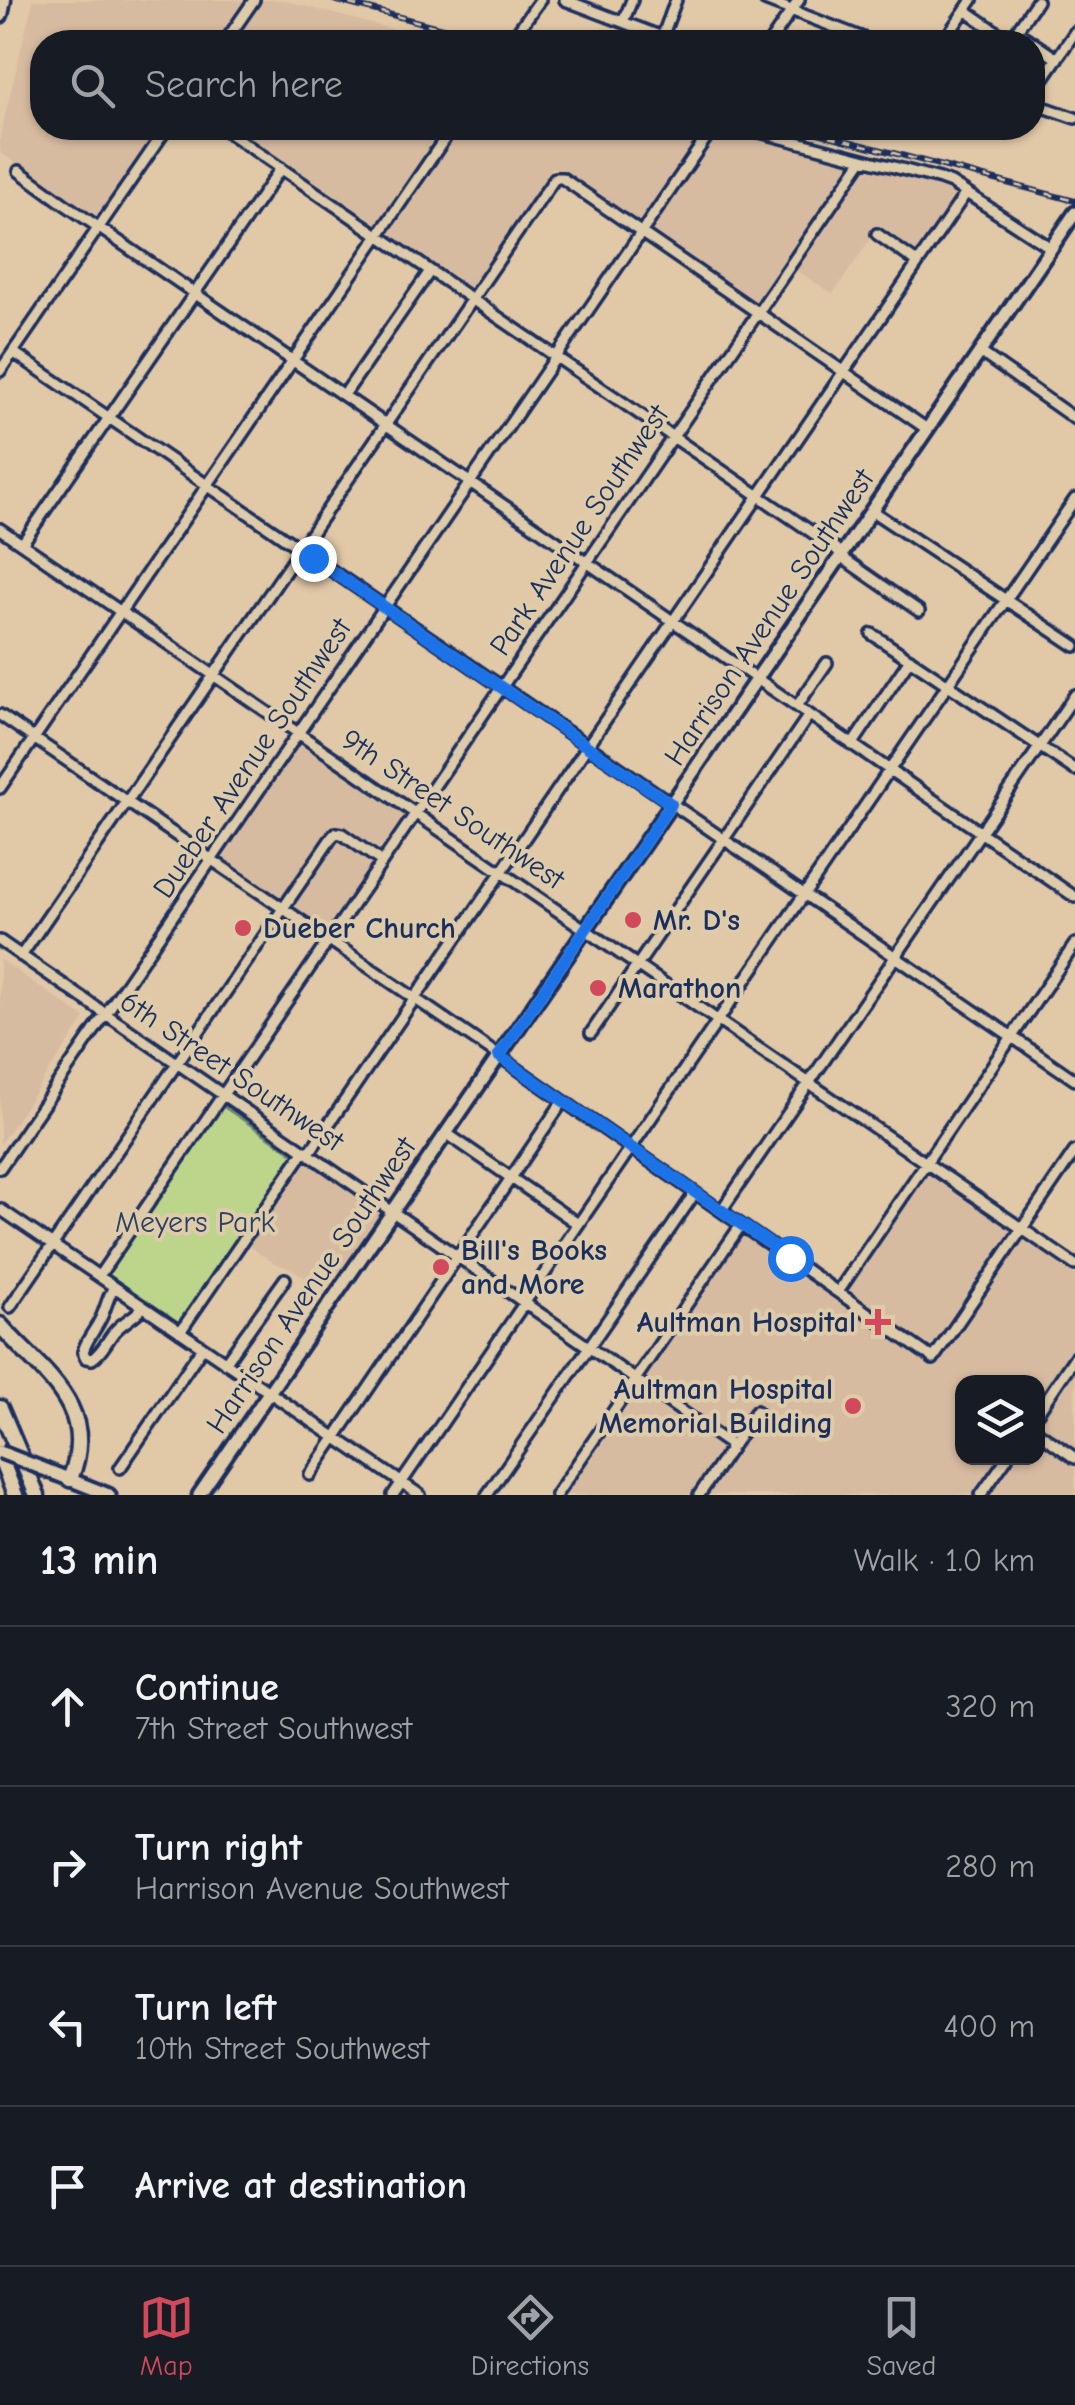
<!DOCTYPE html>
<html lang="en">
<head>
<meta charset="utf-8">
<style>
  :root { --surface:#171b24; --page:#242831; --text:#f1f3f6; --muted:#9ea1a6; --line:#363941; --accent:#d1495b }
  body { margin:0; font-family:"Comic Neue",sans-serif; background:var(--page); color:var(--text) }
  .controls { position:absolute; right:30px; bottom:30px; display:grid; overflow:hidden; border-radius:20px; box-shadow:0 2px 8px #0004 }
  .controls button { width:90px; height:90px; display:grid; place-items:center; padding:0; border:0; border-bottom:2px solid var(--line); background:var(--surface); color:var(--text); font:50px sans-serif }
  .stop { position:absolute; width:30px; height:30px; margin:-22px; border:8px solid #1a73e8; border-radius:50%; background:#fff }
  .stop.end { background:#1a73e8; border-color:#fff; box-shadow:0 2px 10px #0008 }
  .list { margin:0; padding:0; list-style:none }
  h2 { display:flex; justify-content:space-between; align-items:center; height:130px; margin:0; padding:0 40px; font-size:42px }
  h2 small { font-size:32px; font-weight:400; color:var(--muted) }
  .list li { display:grid; grid-template-columns:65px 1fr auto; gap:30px; align-items:center; box-sizing:border-box; height:160px; padding:0 40px; border-top:2px solid var(--line) }
  .list b { display:block; font-size:38px; white-space:nowrap }
  .list p { margin:0; font-size:32px; white-space:nowrap; color:var(--muted) }
  .list em { font-size:32px; font-style:normal; color:var(--muted) }
  .icon { flex:none; width:55px; height:55px; fill:none; stroke:currentColor; stroke-width:2; stroke-linecap:round; stroke-linejoin:round }
  .map { position:relative; flex:none; width:1075px; height:1495px; overflow:hidden }
  .search { position:absolute; background:var(--surface); box-shadow:0 2px 8px #0004; left:30px; right:30px; top:30px; height:110px; display:flex; align-items:center; gap:25px; box-sizing:border-box; padding:0 35px; border-radius:40px; color:var(--muted); font-size:38px }
  .sheet { height:770px; background:var(--surface) }
  nav { display:flex; justify-content:space-around; align-items:center; box-sizing:border-box; height:140px; border-top:2px solid var(--line); background:var(--surface); font-size:28px; color:var(--muted) }
  nav a { display:grid; justify-items:center; gap:5px }
  nav .on { color:var(--accent) }
  .map>svg:first-child { display:block }
</style>
</head>
<body>
<div class="map">
<svg width="1075" height="1495" viewBox="0 0 1075 1495">
  <rect width="100%" height="100%" fill="#e1c8a7"/>
  <filter id="ink" filterUnits="userSpaceOnUse"><feTurbulence type="fractalNoise" baseFrequency=".01" numOctaves="2"/><feDisplacementMap in="SourceGraphic" scale="20" xChannelSelector="R" yChannelSelector="G"/><feConvolveMatrix kernelMatrix="1 2 1 2 8 2 1 2 1" color-interpolation-filters="sRGB"/></filter>
  <g filter="url(#ink)">
    <path fill="#d7bba1" fill-rule="evenodd" d="M33,0H282L440,42H42V128H161L96,220L0,152V136Z
      M227,128H758L968,184L913,265L872,237L833,294L787,264L757,309L552,167L471,294Z
      M300,744L407,817L327,934L220,860Z
      M0,959L85,1018L0,1144Z
      M305,1160L384,1214L329,1294L292,1269L274,1263L247,1245Z
      M926,1172L1075,1275V1495H563L742,1232L839,1299ZM962,1382H1038V1458H962Z"/>
    <path fill="#bdd58b" stroke="#6c8274" stroke-width="2.5" d="M221,1105L294,1154L179,1325L105,1276Z"/>
    <g fill="none" stroke-linecap="round" stroke-linejoin="round">
      <g stroke="#1b2f5e" stroke-width="16">
        <path id="minor" d="M565,0L662,37
          M765,0L873,42
          M965,10L1010,41
          M623,22L632,0
          M1017,32L1057,59
          M661,40L676,0
          M225,42L254,0
          M510,42L540,0
          M770,42L799,0
          M943,42L972,0
          M1009,42L1037,1
          M1032,95L1075,32
          M1032,103L1075,118
          M222,128L800,524L836,549L847,561L919,611
          M744,128L940,179L951,183L1051,248
          M19,171L63,203L1075,897
          M877,234L918,263
          M13,352L1075,1080
          M980,352L1075,419
          M0,371L167,128
          M344,395L430,271
          M872,511L1075,646
          M0,529L1075,1265
          M22,544L281,168
          M872,634L1075,770
          M797,706L827,663
          M0,715L499,1056L925,1353
          M852,745L910,659
          M0,788L452,128
          M0,941L732,1446
          M21,956L555,178H562L927,429
          M591,1033L809,715
          M446,1133L578,1224
          M309,1153L966,193
          M0,1168L713,128
          M0,1209L420,1495
          M721,1211L1075,695
          M99,1276L863,159
          M114,1287C107,1298 106,1309 100,1320C94,1332 86,1340 83,1352L86,1358L92,1359C103,1352 107,1340 115,1331C124,1321 135,1317 143,1307
          M838,1292L1075,944
          M10,1307L332,837L336,833L342,834L382,862
          M180,1332L305,1150
          M929,1355L933,1359L1075,1151
          M225,1363L285,1279
          M1038,1412L1075,1357
          M1038,1432L1075,1458
          M120,1468L202,1348
          M310,1475L563,1101
          M393,1495L1075,499
          M487,1495L695,1193
          M556,1495L741,1225
          M699,1495L756,1411
          M981,1495L1007,1458"/>
      </g>
      <g stroke="#1b2f5e" stroke-width="19">
        <path id="major" d="M41,1468L109,1495
          M199,1495L1075,213"/>
      </g>
      <g stroke="#1b2f5e" stroke-width="21">
        <path id="highway" d="M0,15L3,0
          M0,1325C42,1373 100,1407 70,1479
          M0,1408L37,1495
          M0,1457L15,1495"/>
      </g>
      <use href="#minor" stroke="#decba9" stroke-width="9"/>
      <use href="#major" stroke="#decba9" stroke-width="11"/>
      <use href="#highway" stroke="#decba9" stroke-width="14"/>
      <g stroke="#1b2f5e" stroke-width="6">
        <path id="rail" d="M334,0L496,42
          M799,128L1075,201"/>
      </g>
      <use href="#rail" stroke="#decba9" stroke-width="2.5" stroke-dasharray="8" stroke-linecap="butt"/>
      <g stroke="#1b2f5e" stroke-width="19" stroke-linecap="butt">
        <path id="major-bridge" d="M0,1452L41,1468"/>
      </g>
      <use href="#major-bridge" stroke="#decba9" stroke-width="11"/>
    </g>
  </g>
  <g fill="none" stroke-linecap="round" stroke-linejoin="round" filter="url(#ink)">
    <path stroke="#1a73e8" stroke-width="12" d="M313,558L671,804L499,1056L790,1258"/>
  </g>
  <g fill="#d1495b" stroke="#decba9" stroke-width="4">
    <circle cx="633" cy="920" r="10"/>
    <circle cx="243" cy="928" r="10"/>
    <circle cx="598" cy="988" r="10"/>
    <circle cx="441" cy="1267" r="10"/>
    <path d="M873 1307h10v10h10v10h-10v10h-10v-10h-10v-10h10z"/>
    <circle cx="853" cy="1406" r="10"/>
  </g>
  <g text-anchor="middle" stroke-width="8" stroke-linejoin="round" paint-order="stroke">
    <g font-size="30" fill="#1b2f5e" stroke="#decba9">
      <text transform="translate(579 530) rotate(-56)" y="10">Park Avenue Southwest</text>
      <text transform="translate(769 617) rotate(-56)" y="10">Harrison Avenue Southwest</text>
      <text transform="translate(252 758) rotate(-56)" y="10">Dueber Avenue Southwest</text>
      <text transform="translate(453 809) rotate(34)" y="10">9th Street Southwest</text>
      <text transform="translate(232 1071) rotate(34)" y="10">6th Street Southwest</text>
      <text transform="translate(311 1285) rotate(-56)" y="10">Harrison Avenue Southwest</text>
    </g>
    <g font-size="30" font-weight="bold" fill="#1b2f5e" stroke="#decba9" text-anchor="start">
      <text x="653" y="930">Mr. D's</text>
      <text x="263" y="938">Dueber Church</text>
      <text x="618" y="998">Marathon</text>
      <text x="461" y="1260">Bill's Books<tspan x="461" dy="34">and More</tspan></text>
      <text x="856" y="1332" text-anchor="end">Aultman Hospital</text>
      <text x="833" y="1399" text-anchor="end">Aultman Hospital<tspan x="833" dy="34">Memorial Building</tspan></text>
    </g>
    <g font-size="30" fill="#2b4062" stroke="#decba9">
      <text x="195" y="1232">Meyers Park</text>
    </g>
  </g>
</svg>
<div class="controls">
<button><svg class="icon" aria-label="layers" viewBox="0 0 24 24"><path d="M12 4l9 5-9 5-9-5zM3 14l9 5 9-5"/></svg></button>
</div>
<div class="stop" style="left:790px;top:1258px"></div>
<div class="stop end" style="left:313px;top:558px"></div>
<div class="search"><svg class="icon" aria-label="search" viewBox="0 0 24 24"><circle cx="10" cy="10" r="6"/><path d="M15 15l6 6"/></svg>Search here</div>
</div>
<section class="sheet">
<h2>13 min<small>Walk · 1.0 km</small></h2>
<ul class="list">
<li><svg class="icon" aria-label="ahead" viewBox="0 0 24 24"><path d="M12 20V5M6 11l6-6 6 6"/></svg><div><b>Continue</b><p>7th Street Southwest</p></div><em>320 m</em></li>
<li><svg class="icon" aria-label="right" viewBox="0 0 24 24"><path d="M7 20v-9h11M14 6l5 5-5 5"/></svg><div><b>Turn right</b><p>Harrison Avenue Southwest</p></div><em>280 m</em></li>
<li><svg class="icon" aria-label="left" viewBox="0 0 24 24"><path d="M17 20v-9H6M10 6l-5 5 5 5"/></svg><div><b>Turn left</b><p>10th Street Southwest</p></div><em>400 m</em></li>
<li><svg class="icon" aria-label="arrive" viewBox="0 0 24 24"><path d="M6 21V4h12l-3 4 3 4H6"/></svg><div><b>Arrive at destination</b></div></li>
</ul>
</section>
<nav>
<a class="on"><svg class="icon" aria-label="map" viewBox="0 0 24 24"><path d="M3 6l6-2 6 2 6-2v14l-6 2-6-2-6 2zM9 4v14M15 6v14"/></svg>Map</a>
<a><svg class="icon" aria-label="directions" viewBox="0 0 24 24"><path d="M12 3l9 9-9 9-9-9zM9 14v-3h6M13 9l2 2-2 2"/></svg>Directions</a>
<a><svg class="icon" aria-label="saved" viewBox="0 0 24 24"><path d="M7 4h10v16l-5-4-5 4z"/></svg>Saved</a>
</nav>
</body>
</html>
